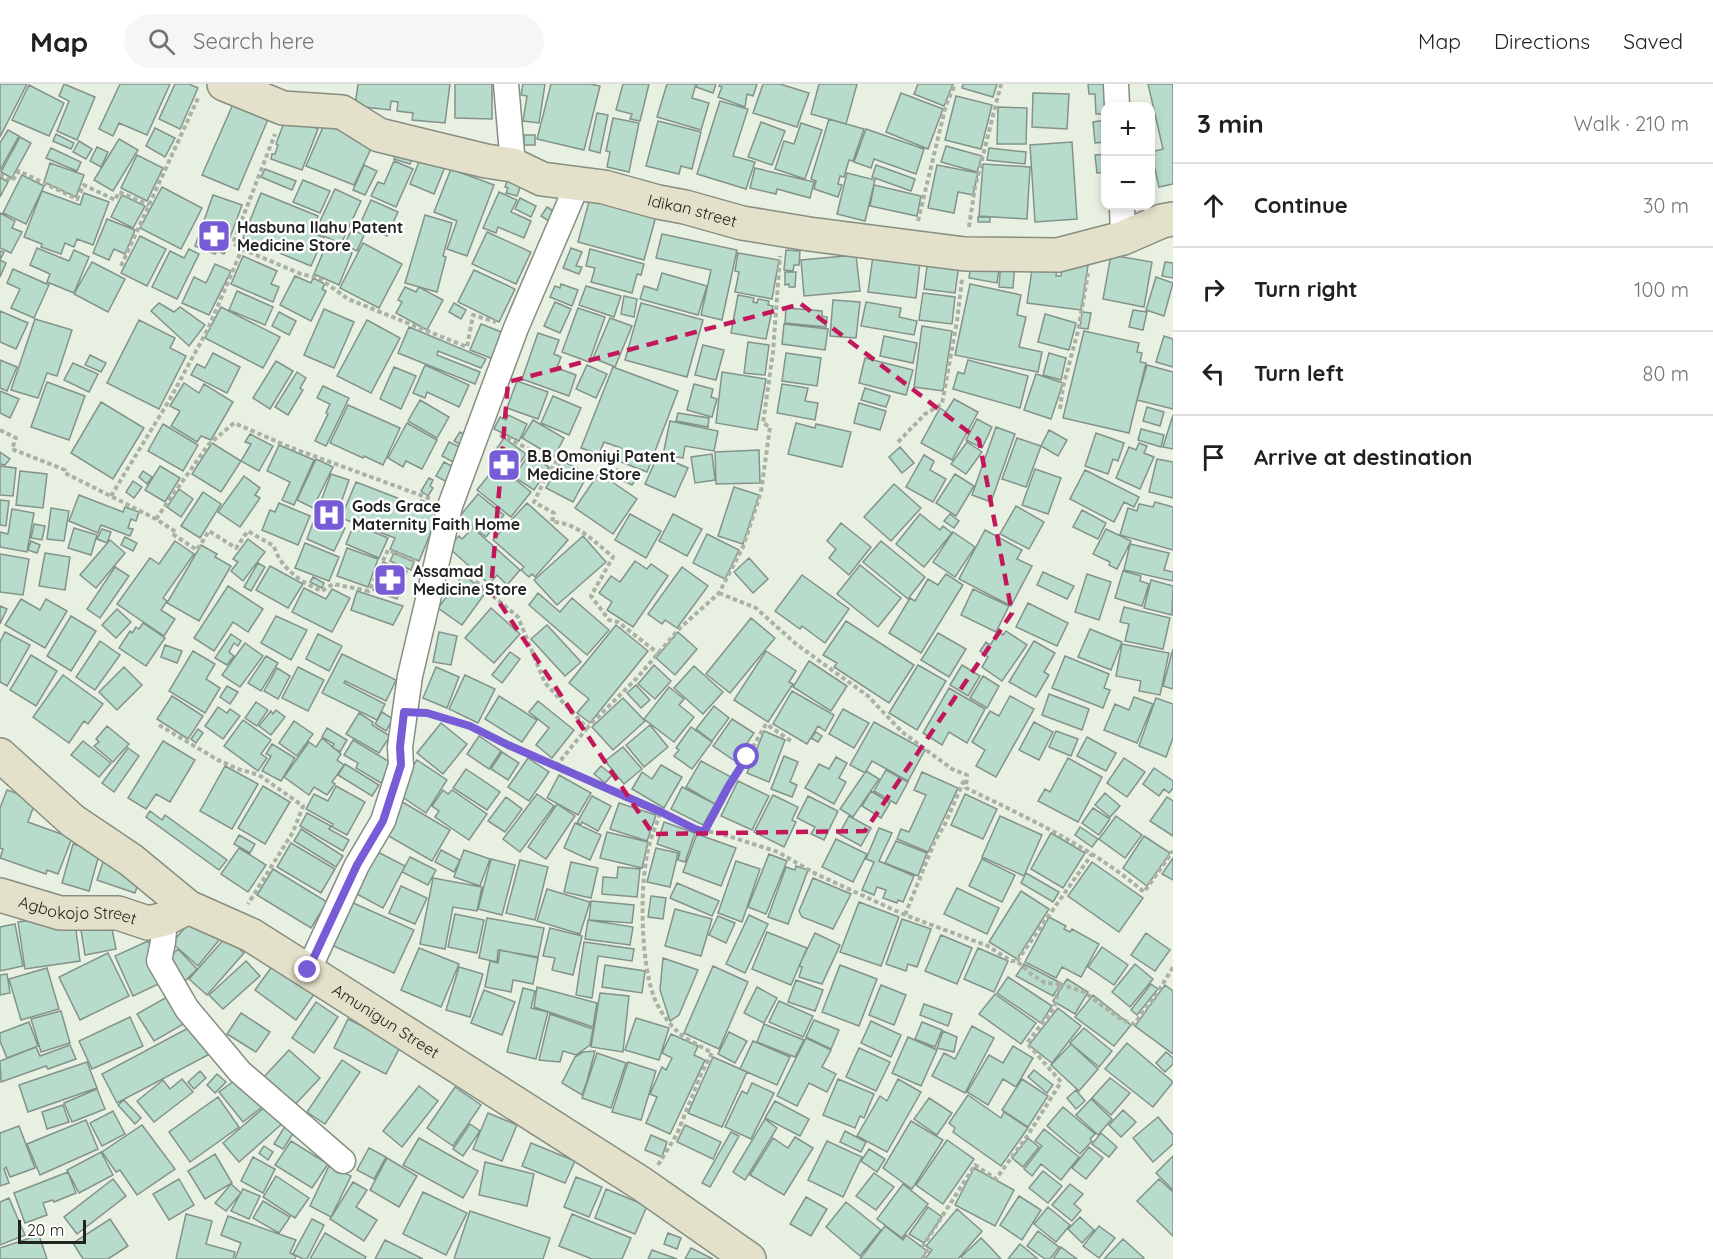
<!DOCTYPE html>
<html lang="en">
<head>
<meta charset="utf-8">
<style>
  :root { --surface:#fff; --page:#f6f6f6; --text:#202124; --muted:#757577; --line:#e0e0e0 }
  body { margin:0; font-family:Quicksand,sans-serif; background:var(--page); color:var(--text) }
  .controls { position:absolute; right:18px; top:18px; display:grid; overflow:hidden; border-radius:12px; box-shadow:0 3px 9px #0003 }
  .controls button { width:54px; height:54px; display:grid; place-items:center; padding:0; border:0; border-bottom:2px solid var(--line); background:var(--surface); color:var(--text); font:30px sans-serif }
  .scale { position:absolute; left:18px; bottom:15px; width:68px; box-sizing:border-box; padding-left:6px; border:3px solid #20231e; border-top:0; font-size:16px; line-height:21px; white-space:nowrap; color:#20231e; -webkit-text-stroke:4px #fff; paint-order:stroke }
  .stop { position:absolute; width:18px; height:18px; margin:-14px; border:4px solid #775cd7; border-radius:50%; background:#fff }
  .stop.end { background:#775cd7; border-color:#fff; box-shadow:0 2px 6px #0008 }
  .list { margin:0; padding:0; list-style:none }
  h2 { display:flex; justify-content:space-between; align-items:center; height:78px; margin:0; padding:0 24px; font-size:26px }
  h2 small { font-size:20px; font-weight:400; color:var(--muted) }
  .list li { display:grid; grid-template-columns:39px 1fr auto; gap:18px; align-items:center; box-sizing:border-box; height:84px; padding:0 24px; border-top:2px solid var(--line) }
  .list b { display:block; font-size:22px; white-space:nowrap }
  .list em { font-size:20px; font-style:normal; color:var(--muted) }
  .icon { flex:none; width:33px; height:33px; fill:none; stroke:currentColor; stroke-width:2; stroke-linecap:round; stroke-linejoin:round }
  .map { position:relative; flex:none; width:1173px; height:1175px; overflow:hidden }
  header { display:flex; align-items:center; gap:36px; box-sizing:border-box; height:84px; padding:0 30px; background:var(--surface); border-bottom:2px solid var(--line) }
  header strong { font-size:28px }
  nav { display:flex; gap:33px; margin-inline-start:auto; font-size:21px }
  .search { width:420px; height:54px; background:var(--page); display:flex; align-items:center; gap:15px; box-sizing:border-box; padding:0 21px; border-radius:33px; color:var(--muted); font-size:22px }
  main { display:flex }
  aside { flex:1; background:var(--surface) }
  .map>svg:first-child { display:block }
</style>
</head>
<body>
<header>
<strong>Map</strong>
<div class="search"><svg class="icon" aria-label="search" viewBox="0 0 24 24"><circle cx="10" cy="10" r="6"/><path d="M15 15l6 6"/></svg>Search here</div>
<nav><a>Map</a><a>Directions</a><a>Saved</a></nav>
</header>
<main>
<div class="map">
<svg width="1173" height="1175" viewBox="0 0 1173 1175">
  <rect width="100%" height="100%" fill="#e7f0e1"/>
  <path fill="#b8dccb" stroke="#83938b" stroke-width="1.5" d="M0,0H27L0,53Z
    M64,0L95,13L77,56L57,47L69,17L59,12Z
    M120,0H170L147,51L119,39L113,52L99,45Z
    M175,0H189L198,4L180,45L159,35Z
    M358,0H450L445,39L412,36L413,29L397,27L398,18L391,17L390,26L355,22Z
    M455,0H492V35L455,34Z
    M523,0H545L539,39L523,37L527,12L521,11Z
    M551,0H590L600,2L584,66L537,55Z
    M623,0H649L640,37L630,35L632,30L616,26Z
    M667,0H696L692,14L709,19L701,46L657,33Z
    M697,0H716L713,9L696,3Z
    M720,0H757L753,12L747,10L745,23L718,13L722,3L719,2Z
    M763,0H780L809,9L797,43L753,29Z
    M819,0H857L846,40L811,30Z
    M918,0H953L944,22L914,10Z
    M963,0H997L993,13L962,4Z
    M1088,0H1107L1106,30H1096L1095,10H1089Z
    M1148,0H1172L1173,3V100L1159,103L1151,68L1163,65Z
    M29,1L64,19L49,52L12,36Z
    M901,9L943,25L928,65L886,48Z
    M1033,9L1069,10L1067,45L1032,43Z
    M237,11L272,26L238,106L202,91Z
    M956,12L992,21L981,65L945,56Z
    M720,17L748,25L733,72L755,78L746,105L697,90Z
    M998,23L1027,24L1026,60H997Z
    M288,28L316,38L314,43L318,45L302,86L271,75L272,70H275L278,61L276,60Z
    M597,29L608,31L600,69L589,66Z
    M327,34L376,54L354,101L306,82Z
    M613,34L639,39L629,88L607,83L610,68L606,67Z
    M829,35L864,45L853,77L849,76L844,93L840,92L838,100L842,101L838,113L814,105L816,97L811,95Z
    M1106,36V58L1095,59L1093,38Z
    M658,37L701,48L692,85L681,82L679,90L646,82Z
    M761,38L785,47L772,81L748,73Z
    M801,39L822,46L805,95L775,85L784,57L794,60Z
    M155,44L175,54L165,73L146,62Z
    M866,45L924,65L916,90L874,75L871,84L854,78Z
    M8,46L19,52L0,86V59Z
    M56,50L74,59L71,65L53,57Z
    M524,51H535V61H524Z
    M20,53L31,59L12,94L1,88Z
    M119,55L138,66L113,107L94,96Z
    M79,57L92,65L86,75L73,68Z
    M1072,58L1077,135L1035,138L1030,61Z
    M399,61L415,66L410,80L394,75Z
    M946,62L982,72L977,88L941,78Z
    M97,63L108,68L101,83L90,77Z
    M425,63L449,73L434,110L410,100Z
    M51,64L81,78L77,87L46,74Z
    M989,64L1026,68L1025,80L987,76Z
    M1106,70V88L1097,89L1095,71Z
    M137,71L163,84L147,117L121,104Z
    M394,77L413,85L396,123L371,112L378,98L384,100Z
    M50,79L84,91L76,113L44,98Z
    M983,80L1030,83L1027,135L979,132Z
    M364,81L377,87L365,111L353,106Z
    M876,81L915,95L911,107L872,93Z
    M937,81L978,89L973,111L958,108L954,129L928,124Z
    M755,84L814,98L810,114L777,105L776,110L750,104Z
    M265,85L296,97L292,106L261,93Z
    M451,85L494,101L467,172L447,165L457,137L434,128Z
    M847,89L875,96L865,137L837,130Z
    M22,91L44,102L26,140L3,129Z
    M509,91L523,95L517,112L506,109L508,104L505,103Z
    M0,93L8,98L0,113Z
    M303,96L330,107L320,129L293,118Z
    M874,101L921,112L917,132L870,122Z
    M162,103L202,124L181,165L140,144Z
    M335,105L361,117L341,160L315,148Z
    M42,107L80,121L84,109L109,118L93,161L77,155L74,163L65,159L61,170L41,163L42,160L24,153Z
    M499,108L517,116L511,128L531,137L524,154L498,143L496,149L483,144Z
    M261,109L318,132L311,149L324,153L311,182L243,154Z
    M122,111L145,122L133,144L111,133Z
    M213,111L242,121L224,170L217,167L215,170L195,162Z
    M520,114L536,122L531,133L515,125Z
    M590,114L656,132L644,176L578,158Z
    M371,116L398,128L387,152L360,140Z
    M547,123L558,130L552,139L541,132Z
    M0,129L15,137L12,144L22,148L11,169L0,164Z
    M425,131L452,139L443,172L446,173L437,208L405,199Z
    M978,133H990V138H978Z
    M107,135L135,146L125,170L114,165L109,176L93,169Z
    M352,145L364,151L357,167L344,161Z
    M487,148L531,168L516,200L472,180Z
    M662,150L737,166L722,236L701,231L711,186L656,174Z
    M140,152L166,165L147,202L121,189Z
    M327,159L352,169L339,201L314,190Z
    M363,159L402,180L379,224L340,204Z
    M37,164L69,177L74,166L89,173L74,209L47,198L50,190L30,181Z
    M571,164L582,168L576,182L582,183L579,190L563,184Z
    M189,165L199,170L177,215L152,203L170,167L184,174Z
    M590,165L644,180L641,191L637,190L632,209L591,198L595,184L586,182Z
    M786,166L800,167L799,181H794L793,187L784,186Z
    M0,167L4,168L0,176L6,179L0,193Z
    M738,169L779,176L772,215L735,208L739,188L735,187Z
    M856,171L860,207L804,212L801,176Z
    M1064,171L1089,175L1081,226L1027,219L1034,173L1058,176L1056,192H1061Z
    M1111,171L1152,178L1144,223L1103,215Z
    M243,172L277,187L271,200L279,203L273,218L231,200Z
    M873,172L920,178L916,214L868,208Z
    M972,173L1000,178L997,199L969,194Z
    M928,175L959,180L955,209L924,205Z
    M1001,177L1015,178L1013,204L999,203Z
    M92,178L125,195L108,228L74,210Z
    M1165,178L1173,179V194L1162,192Z
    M215,180L231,187L209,231L182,219L194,193L206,199Z
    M13,185L49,201L34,234L11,224L20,205L7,199Z
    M474,186L515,205L499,238L458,218Z
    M785,188H796L795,203H789V200L785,201Z
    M662,189L707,202L698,231L640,215L644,202L657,206Z
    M295,192L311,199L313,194L325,200L322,205L326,207L311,237L280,221Z
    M1156,193L1173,199L1164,232L1146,226Z
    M561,200L578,206L572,222L550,213L555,202L560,204Z
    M970,200L1021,211L1017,231L1026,233L1019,263L1042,268L1038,288L955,271Z
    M586,202L621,212L614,233L579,221Z
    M405,203L416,208L419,203L443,216L427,246L396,229L402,218L398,216Z
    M237,207L273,223L265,241L229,226Z
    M923,209L955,213L952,240L919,236Z
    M738,211L754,214L753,218L757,219L758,215L769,217L768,221L773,222L766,255L731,249Z
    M624,212L637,215L634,233L621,230Z
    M833,216L860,218L856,254L830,252Z
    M555,218L571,225L560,249L544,242Z
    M866,218L901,224L899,233L917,237L914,251L861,242Z
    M159,219L174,228L180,223L205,241L189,262L151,227Z
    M454,219L466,226L461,235L449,228Z
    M641,219L703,236L687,293L625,276Z
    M221,223L280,253L263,284L205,254Z
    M578,224L605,233L589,278L562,268Z
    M786,224L822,227V232L827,233L826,243L785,239Z
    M324,225L354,238L334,284L304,271Z
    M1133,226L1147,228L1143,246L1129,243Z
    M0,227L28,239L16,265L0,258Z
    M279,228L296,237L289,251L272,242Z
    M1082,228L1091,229L1088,245L1080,244Z
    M1045,230L1076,239L1069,266L1038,258Z
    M610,234L632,242L615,283L593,274Z
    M35,235L72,246L57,292L47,289L38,314L11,306Z
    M139,236L175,254L170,264L186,272L159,325L107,299Z
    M367,236L400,254L371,309L337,292Z
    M481,240L504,249L493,275L470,266Z
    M784,240L828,245L825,266L782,260Z
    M922,242L952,247L943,307L914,303Z
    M409,243L486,275L481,284L438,267L437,271L480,288L475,300L398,269Z
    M1084,247L1139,259L1137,268L1142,269L1140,278L1146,279L1129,349L1063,334Z
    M538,249L559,256L554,270L561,273L557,284L576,291L569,312L522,295Z
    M884,252L917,259L913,279L880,272Z
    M1164,252L1173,255V283L1156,278Z
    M748,258L769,261L765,291L744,289Z
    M703,261L724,266L716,296L695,291Z
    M213,269L240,283L227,309L191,291L197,280L205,284Z
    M786,269L821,274L817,302L782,297Z
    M1049,269L1066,274L1061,296L1043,291Z
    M90,271L106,279L101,288L85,281Z
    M865,274L913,286L906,311L859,299Z
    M0,276L17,283L7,307L0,304Z
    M968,276L1028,292L1020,324L953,305L958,288L964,290Z
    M276,277L293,287L270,325L253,314Z
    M73,279L98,290L89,308L64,296Z
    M425,281L469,301L459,323L427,308L425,314L413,309Z
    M587,281L607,290L596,314L576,305Z
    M1147,281L1173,288V325L1137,316Z
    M394,283L416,292L401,325L380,315Z
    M613,283L678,307L647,388L616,376L621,364L604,358L599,370L581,364Z
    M297,288L306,294L300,304L303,306L288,331L275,323Z
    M722,288L766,295L757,346L716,339Z
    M1036,290L1063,299L1051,335L1024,326Z
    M517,297L548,308L538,335L507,324Z
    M47,298L85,312L69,356L31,343Z
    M184,299L199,309L204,300L233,318L211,356L201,352L197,358L171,342L180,327L170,322Z
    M694,300L713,305L711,313L717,315L712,333L687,326Z
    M782,300L808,304L805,317L818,319L815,336L777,329Z
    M323,302L349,314L326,362L315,357L328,330L326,329L330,320L317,314Z
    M865,304L890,312L886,323L861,316Z
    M0,307L19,315L10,334L0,329Z
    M553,312L581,324L569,351L541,339Z
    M954,315L978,328L952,376L921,359L940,324L946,328Z
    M420,316L449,333L437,354L408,337Z
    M101,318L144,344L113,395L71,369Z
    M859,319L886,327L880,346L854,339Z
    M348,321L400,344L383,381L364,372L363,374L330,359Z
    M1147,323L1164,328L1160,342L1143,337Z
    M678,329L709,334L708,343L676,337Z
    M508,331L527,340L519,357L494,345L500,333L506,336Z
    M1173,331V365L1163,363Z
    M977,335L992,343L982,364L966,356Z
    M533,336L564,354L554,373L522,354Z
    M670,337L718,347L714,367L685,362L683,374L663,371Z
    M407,339L437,356L422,385L406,377L403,383L388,374Z
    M796,339L815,344L816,340L851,348L842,383L788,370Z
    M163,340L198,361L183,387L148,367Z
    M996,343L1015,350L991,418L972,411Z
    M1141,345L1164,351L1161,363L1138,356Z
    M1049,346L1067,356L1058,372L1041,362Z
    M460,348L468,353L463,362L454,357Z
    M1096,349L1124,359L1118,377L1113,375L1108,390L1085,382Z
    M250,350L273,362L259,387L241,377L251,360L245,358Z
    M504,354L526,370L512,390L490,374Z
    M1017,354L1041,362L1026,403L1002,395Z
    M449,358L460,363L453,378L442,372Z
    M967,358L982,368L966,390L951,380Z
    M212,359L241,377L221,408L192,390Z
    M1139,359L1147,362L1144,369L1154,373L1140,405L1116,394L1129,363L1136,366Z
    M279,361L314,376L294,421L282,416L290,398L267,387Z
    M900,363L914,379L902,389L889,373Z
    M759,366L760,399L716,400L715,368Z
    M0,368L10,375L5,381L0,380Z
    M529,370L549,383L534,406L514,393Z
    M712,370L715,396L695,399L691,373Z
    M658,371L688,384L675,413L645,400Z
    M924,371L934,377L930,386L946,395L933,418L906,403Z
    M316,375L333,383L313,424L297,416Z
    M1157,375L1173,378V414L1149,408Z
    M561,376L588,390L573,418L546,404Z
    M444,378L455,384L447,398L436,392Z
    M497,381L531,408L511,433L477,406Z
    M0,382L16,384L13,412L0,411Z
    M160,382L180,394L165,418L145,406Z
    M617,385L636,395L632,401L614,392Z
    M1035,385L1061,394L1048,430L1022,421Z
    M1085,386L1139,413L1134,423L1124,418L1114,438L1070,415Z
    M20,387L47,390L43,424L16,421Z
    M143,387L152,393L147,400L139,393Z
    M599,389L637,415L613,450L575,424Z
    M331,390L349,396L334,439L345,444L334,467L307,455Z
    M955,390L974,402L956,432L936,419Z
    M244,392L260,404L255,411L260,414L240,443L218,428Z
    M429,394L433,396L430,402L433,404L428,412L421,407Z
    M133,397L142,403L134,414L126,408Z
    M356,398L418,422L421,416L441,424L419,477L390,465L395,454L341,434Z
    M894,400L921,424L891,457L864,433Z
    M734,403L759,411L743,460L718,452Z
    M179,405L193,415L181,433L167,423Z
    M203,408L221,420L200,454L181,442Z
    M478,410L504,431L486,453L460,432Z
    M79,411L123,428L125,423L139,428L136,437L131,435L128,444L133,445L130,452L101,441L98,449L69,437Z
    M0,416L9,417L6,442L0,441Z
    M1155,418L1173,423V466L1120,451L1128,424L1137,427L1139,420L1153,423Z
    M279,419L310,432L298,461L262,446L270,426L275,428Z
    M527,419L568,456L535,493L532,490L529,493L521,486L524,483L493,456Z
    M1016,422L1044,438L1029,465L1000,450Z
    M51,424L69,427L64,457L47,455Z
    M12,425L34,429L27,468L0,463V448L8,450Z
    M1082,426L1106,439L1098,455L1073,443Z
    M630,430L661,447L646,474L615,456Z
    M673,430L702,445L687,472L659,457Z
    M920,430L940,446L943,442L952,449L924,483L896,460Z
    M950,430L959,437L954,444L944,437Z
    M841,439L871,463L849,491L829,474L836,465L827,457Z
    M34,440L45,442L42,456L31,454Z
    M354,440L388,454L379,474L346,460Z
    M74,444L97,451L91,471L68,464Z
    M473,444L520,486L507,501L497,491L489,500L448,463L459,452L462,455Z
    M102,445L111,448L107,459L97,455Z
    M1106,445L1131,457L1117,485L1109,481L1110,478L1093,470Z
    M985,446L1022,466L1017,475L1032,482L1011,522L959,495Z
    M953,448L975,463L955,493L933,478Z
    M707,450L739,466L725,495L693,479Z
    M583,452L606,478L557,521L534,496Z
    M125,453L137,459L133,467L121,461Z
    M248,455L265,468L243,497L231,487L238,478L233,475Z
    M110,456L125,469L96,504L80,491Z
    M31,457L40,461L37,469L28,466Z
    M175,457L194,470L163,514L167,517L161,526L175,535L164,552L117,520L150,474L159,480Z
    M881,457L925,493L908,515L863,478Z
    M305,459L339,473L329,497L295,484Z
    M1130,460L1169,469L1164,486L1173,488V497L1124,486Z
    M201,461L217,470L215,473L231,482L199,537L167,519Z
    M347,464L378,475L368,503L337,492Z
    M45,469L70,473L65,506L39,502Z
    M394,469L414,478L411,486L390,477Z
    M0,470L29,475L23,511L0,508Z
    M749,474L768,495L753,509L734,488Z
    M635,477L647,485L651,480L668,492L633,543L607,526L612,518L599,509L611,492L620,498Z
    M383,478L407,487L397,515L373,506Z
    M258,479L265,483L251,507L244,503Z
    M860,481L901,514L878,543L837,510Z
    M270,482L303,500L288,524L256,506Z
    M115,483L129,492L100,534L87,525Z
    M682,483L708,502L677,544L665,536L662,540L648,530Z
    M1123,487L1141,492L1140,497L1149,500L1142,522L1115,514Z
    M1043,488L1074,502L1067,515L1037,501Z
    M946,490L963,501L921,569L889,549L910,514L915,517L928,495L938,501Z
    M1087,490L1111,498L1099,536L1075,528Z
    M463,491L486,508L462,541L438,524Z
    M802,491L849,525L825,559L802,542L800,545L775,527Z
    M313,493L324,499L322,504L310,498Z
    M1151,496L1173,502L1172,531L1144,524Z
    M228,502L263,525L248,548L233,538L214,567L194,554Z
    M304,504L326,515L332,505L350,514L332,548L292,528Z
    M973,505L1009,522L996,548L961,531Z
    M357,507L403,522L393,541L351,526Z
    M538,509L560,528L572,514L609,546L587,571L529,521Z
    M21,515L40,526L46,515L67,527L45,564L5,541Z
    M1028,519L1068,539L1057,562L1016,543Z
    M0,522L7,525L0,540Z
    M1124,523L1170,534L1163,565L1125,557L1129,540L1120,538Z
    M491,524L520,550L494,579L465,554Z
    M117,525L131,538L116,554L102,541Z
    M71,532L96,547L71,587L47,572Z
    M276,532L307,546L291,576L261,559Z
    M751,534L775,554L730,609L706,590Z
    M846,537L914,581L889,619L834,583L837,579L823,571Z
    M143,539L165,554L146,582L119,564L130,547L132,549L136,543L139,545Z
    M547,541L581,578L565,592L531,555Z
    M616,541L648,567L590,639L577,629L589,615L569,599Z
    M1090,545L1122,558L1111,586L1078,573Z
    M1006,547L1027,561L1002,597L982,583L988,573L980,567L986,558L990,561L999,548L1003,551Z
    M5,548L30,561L7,602L0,598V558Z
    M439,548L457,552L451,581L433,578Z
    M678,548L697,565L675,591L656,574Z
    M938,549L966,565L949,593L921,576Z
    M231,550L241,557L238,562L234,559L229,568L234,572L227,581L215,574Z
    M318,550L342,562L329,587L306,575Z
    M100,557L120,571L95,606L76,593Z
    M1034,557L1055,569L1044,588L1049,591L1036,613L1009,598Z
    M245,559L263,572L240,603L222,591Z
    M1122,560L1169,569L1160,611L1139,607L1141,597L1116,592Z
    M165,561L182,567L177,579L161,573Z
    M1173,565V605L1163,602Z
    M193,567L215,580L206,595L220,604L205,629L169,607Z
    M766,567L796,587L789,598L793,600L768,638L734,616Z
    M510,568L520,575L502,599L492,591Z
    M342,570L396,596L386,617L345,597L344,599L385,620L377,636L322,609Z
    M31,571L57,587L36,622L10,606Z
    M266,572L278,579L261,607L248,599Z
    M1065,572L1109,590L1104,604L1110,606L1103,624L1052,604Z
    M809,577L847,602L831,627L793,603Z
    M654,581L671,597L655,615L638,600Z
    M918,581L946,597L917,646L889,629Z
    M962,581L980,592L968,612L950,601Z
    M694,582L723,608L703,630L674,604Z
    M124,583L142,601L117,626L99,608Z
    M298,583L324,596L308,627L282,614Z
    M436,583L459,593L447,624L423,614Z
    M277,584L290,592L278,615L264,607Z
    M63,591L103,620L88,640L84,637L69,659L33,633Z
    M465,591L495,605L478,639L449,625Z
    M983,592L999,602L987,624L970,614Z
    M636,601L650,616L641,624L627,609Z
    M227,602L238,608L230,620L220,613Z
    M669,603L684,615L679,621L694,633L674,658L644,635Z
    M949,604L985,625L967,659L949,648L942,661L923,649Z
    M792,607L834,631L825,647L818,642L807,660L773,640Z
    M1049,610L1089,625L1082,646L1042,631Z
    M172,612L203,632L188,655L157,635Z
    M499,612L537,636L522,658L485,635Z
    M1010,612L1034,625L996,693L976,682L985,666L972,658L990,627L999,632Z
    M1134,613L1153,620L1137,659L1104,646L1115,620L1129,626Z
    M623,614L645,637L613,666L592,643Z
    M1156,614L1173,620V654L1166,673L1139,662Z
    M538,617L574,646L552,674L536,661L549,644L529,628Z
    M256,618L268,626L257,642L245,634Z
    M714,622L729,634L712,657L696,645Z
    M218,623L227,629L230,625L240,632L223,655L205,642Z
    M843,625L869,639L854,664L829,650Z
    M276,626L285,633L271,651L259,642L271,627L273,630Z
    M382,628L393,635L386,647L375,640Z
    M359,629L373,638L372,641L390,652L379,669L346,650Z
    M732,635L754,649L735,677L713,662Z
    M243,636L271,656L261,670L267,674L258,687L224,662Z
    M294,637L313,650L297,672L279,659Z
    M874,638L925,666L908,697L872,677L865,689L850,681Z
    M1034,638L1053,648L1039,676L1019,666Z
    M441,639L467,660L443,690L417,669Z
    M650,641L668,663L644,683L626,661Z
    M107,642L129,660L113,678L94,662L99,658L96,655Z
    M691,643L712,658L692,685L674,672L679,666L676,664Z
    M327,644L347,656L340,668L332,663L334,660L322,653Z
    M198,645L203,649L196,659L191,655Z
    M764,647L785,656L769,698L747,689Z
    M1056,647L1078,655L1071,672L1049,663Z
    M816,648L822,652L818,658L811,654Z
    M479,652L501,667L489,685L467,670Z
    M1087,653L1116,669L1106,687L1077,672Z
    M322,654L341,670L337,676L344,681L332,698L335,700L327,711L314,703L309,711L284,693L309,658L316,663Z
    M353,656L393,680L381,699L356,684L358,679L344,671Z
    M83,657L111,679L99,693L71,671Z
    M163,657L195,676L170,718L156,710L146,725L128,714Z
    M272,660L295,674L281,697L262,687L271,672L266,670Z
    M623,663L642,685L624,700L605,677Z
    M128,664L139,672L114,708L102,699Z
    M502,668L519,679L508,696L491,685Z
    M784,672L798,678L790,698L797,701L792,713L771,705Z
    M836,673L847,679L839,694L846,698L834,720L805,704L819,680L829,685Z
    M528,674L549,688L529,717L508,703Z
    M1068,674L1102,693L1078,738L1038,717L1045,705L1050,708Z
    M1124,674L1145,688L1127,713L1107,699Z
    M417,676L447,696L426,729L395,708Z
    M701,677L731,693L715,720L686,703Z
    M345,680L379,701L372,712L338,691Z
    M661,681L682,693L664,724L632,705L642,688L652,695Z
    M225,682L258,700L232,745L200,727Z
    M601,682L612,691L605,699L594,690Z
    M1154,684L1173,697V704L1169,709L1164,705L1159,712L1143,700Z
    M466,685L500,708L487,726L453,704Z
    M886,686L908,698L896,720L874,707Z
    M866,687L879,695L853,733L840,725Z
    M922,688L958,704L928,768L897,755L901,745L909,748L926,711L914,706Z
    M559,691L591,709L578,731L547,714Z
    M738,697L769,712L752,746L721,732Z
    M263,702L290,718L265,760L238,744Z
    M336,702L365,718L347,751L332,743L333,740L306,725L314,710L328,717Z
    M682,703L715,720L703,741L671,725Z
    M7,706L36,716L28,738L72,754L58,790L47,786L46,790L0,774L3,765L0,764V724Z
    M443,706L448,710L452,706L487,730L469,756L435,733L439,727L432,722Z
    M871,707L890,719L881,734L862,722Z
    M1105,709L1120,722L1110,733L1095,721Z
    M537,710L554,722L520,768L503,755Z
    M965,710L997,725L983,755L951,741Z
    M773,711L798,723L792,736L796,738L784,763L754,748Z
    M592,712L611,722L598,747L582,738L581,741L577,739Z
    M808,712L838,727L824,756L811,750L815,743L797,734Z
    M506,713L522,725L505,748L488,737Z
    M1167,713L1173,717V752L1150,737Z
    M399,716L450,746L432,777L380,747Z
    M619,719L656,731L647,757L610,745Z
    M557,720L575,732L546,775L528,763Z
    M1093,724L1110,735L1099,751L1082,739Z
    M150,727L162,736L165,731L227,776L219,786L146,733Z
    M307,729L331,742L329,745L349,756L343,767L300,742Z
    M849,732L871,744L861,762L839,750Z
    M1000,732L1042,751L1024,792L982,773Z
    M1116,732L1142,751L1125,774L1099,755Z
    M664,738L695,749L685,778L678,776L680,768L657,760Z
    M575,739L601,751L590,776L564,764Z
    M1080,743L1098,755L1092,763L1075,751Z
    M879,744L892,749L879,777L914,792L903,818L898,816L897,819L883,814L886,806L877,803L874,811L862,806L874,778L866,775Z
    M301,745L343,772L336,783L294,757Z
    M607,748L648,758L642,784L600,774Z
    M1051,749L1085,769L1063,804L1031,785Z
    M697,750L736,764L721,802L683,788Z
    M239,751L255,760L250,769L234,760Z
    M1144,752L1170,769L1147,802L1123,784Z
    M836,755L867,770L853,798L822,783Z
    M896,757L927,769L918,792L885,779Z
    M291,759L335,785L321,809L277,783Z
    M73,760L100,767L89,807L62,799Z
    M239,764L266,781L248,808L221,790Z
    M656,764L678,769L670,803L647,798Z
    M374,766L405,782L383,824L353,808Z
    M441,766L460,776L454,788L435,778Z
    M464,766L490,775L480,802L454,793Z
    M769,770L787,777L766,830L748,823Z
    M410,773L436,786L428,801L402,788Z
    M1173,774V796L1162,790Z
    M104,775L142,788L135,809L97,796Z
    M491,775L515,781L502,831L478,825Z
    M982,775L1015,791L1002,818L969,802Z
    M520,776L548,783L535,836L506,829Z
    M736,777L760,785L742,838L718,829Z
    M571,778L598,784L591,814L564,808Z
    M1092,778L1143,814L1119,848L1068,812Z
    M796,782L808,786L788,840L768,833L786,783L795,786Z
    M618,783L640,785L637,813L602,810L603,793L617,794Z
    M273,785L327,818L311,844L257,811Z
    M1026,789L1059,808L1053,818L1021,799Z
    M433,794L482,803L477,827L453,823L445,865L420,860Z
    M813,794L851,810L833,845L802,833L799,827Z
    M677,799L719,817L712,832L670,814Z
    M401,802L427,814L415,840L389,829Z
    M957,804L999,824L987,850L944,830Z
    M547,805L590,818L580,850L537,837Z
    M1021,807L1049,825L1017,875L989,858Z
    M651,812L666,814L663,835L648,833Z
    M349,817L414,846L394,889L329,860Z
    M591,817L634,821L632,839L589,836Z
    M859,818L899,833L881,882L840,868Z
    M675,825L712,835L701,872L665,862Z
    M455,830L484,836L477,869L448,863Z
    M74,831L80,877L25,885L18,838Z
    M749,831L768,840L745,889L726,880Z
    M718,832L735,839L726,859L709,851Z
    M1049,833L1066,842L1064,845L1070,848L1072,845L1099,860L1081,893L1062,883L1056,894L1025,878Z
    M487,834L544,844L538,873L498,866L497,878L479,874Z
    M110,835L116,865L85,871L80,840Z
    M192,835L219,856L198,882L172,859Z
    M902,835L931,845L917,883L908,880L906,887L886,880Z
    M588,836L633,843L630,861L585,855Z
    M15,840L23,882L0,887V843Z
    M550,844L582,852L573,891L552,886L555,874L543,872Z
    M767,848L807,864L791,901L752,885Z
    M815,849L840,861L822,900L799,893L802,883L799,882Z
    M1146,849L1170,866L1155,887L1131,871Z
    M941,851L972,864L957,900L925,887Z
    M226,853L244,869L207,911L189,895Z
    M148,857L167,896L133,912L115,872Z
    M584,858L634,865L632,877L598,872L592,914L576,911Z
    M1102,863L1128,881L1114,901L1088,883Z
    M419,864L459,880L441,923L401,906Z
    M978,864L1008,877L994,908L964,895Z
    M178,865L197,885L183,899L164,878Z
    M500,866L538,874L533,900L513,896L511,908L485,903L490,877L498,879Z
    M108,869L129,912L80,936L59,893Z
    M663,874L698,886L679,931L670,937L660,906Z
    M246,877L260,892L223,925L209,911Z
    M276,877L317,906L296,936L255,906Z
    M1024,880L1061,899L1053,912L1016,892Z
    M1135,880L1153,895L1130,923L1112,908Z
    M605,881L645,887L642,909L602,903Z
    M840,881L877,895L859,942L822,928Z
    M713,882L748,898L719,965L684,949Z
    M459,883L483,890L470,933L446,926Z
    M47,884L59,925L21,936L9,895Z
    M7,890L10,909L0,911V891Z
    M1008,893L1052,922L1041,939L997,909Z
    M1067,895L1088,908L1075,930L1053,917Z
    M796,896L823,906L815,927L788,918Z
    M1151,900L1158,905L1137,931L1131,926Z
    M881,901L906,911L894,941L869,931Z
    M1165,901L1173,907V970L1135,942Z
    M537,903L597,919L593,943L534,923Z
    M757,903L777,914L764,939L744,929Z
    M523,904L535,907L531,924L548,928L536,975L507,968Z
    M484,906L515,918L502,951L471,939Z
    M174,909L187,938L154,957L137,930Z
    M600,909L629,912L623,968L591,963Z
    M995,910L1036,939L1021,960L979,930Z
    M1093,911L1131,941L1114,962L1075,933Z
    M779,917L813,932L803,953L769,938Z
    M316,918L338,933L314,969L292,954Z
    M924,920L952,930L948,942L920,931Z
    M1058,924L1081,942L1052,979L1029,961Z
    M61,927L70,959L41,968L31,935Z
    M241,929L270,948L256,968L227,950Z
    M550,930L593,945L590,961L576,971L563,967L560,978L539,976Z
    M130,933L143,962L92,985L79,957Z
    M636,934L669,944L659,976L625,966Z
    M348,935L401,961L386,990L334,964Z
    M814,936L839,946L831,965L806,953Z
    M871,937L901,951L891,973L861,959Z
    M29,938L38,962L7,974L0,957V949Z
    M922,938L942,946L935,963L915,955Z
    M764,940L804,956L795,973L757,958Z
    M192,942L208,971L117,1019L102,990Z
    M972,942L994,954L965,1009L932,992L944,969L955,975Z
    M1084,944L1112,967L1099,983L1070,959Z
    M943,947L957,953L954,968L937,964Z
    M729,948L747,957L735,979L718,970Z
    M671,950L698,962L694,971L705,976L670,1050L646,1039L657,1013L650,1010L662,983L666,986L672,974L662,969Z
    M908,953L937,966L921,1002L892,989Z
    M806,954L831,966L822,983L836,990L827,1008L809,999L797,1022L777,1012Z
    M753,957L790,973L777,1001L740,985Z
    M1127,959L1173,998L1153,1023L1105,985Z
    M1071,960L1098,985L1079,1007L1051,981Z
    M70,961L76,975L48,985L46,982L1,998L0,977L36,963L40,972Z
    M1013,962L1033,974L1016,1003L1003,995L988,1021L967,1008L989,971L1003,979Z
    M859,964L890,978L876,1007L846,993Z
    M289,966L320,994L290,1026L260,997Z
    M595,967L587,997L582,1011L562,999L575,973L583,968Z
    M1166,968L1173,974V980L1165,988L1156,979Z
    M597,969L626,979L611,1024L582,1014Z
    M713,973L747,988L722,1043L688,1029Z
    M342,976L360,988L325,1040L307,1028Z
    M87,978L97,1004L28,1028L19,1001Z
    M628,978L656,987L641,1036L612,1028Z
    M1034,986L1053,1001L1047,1009L1028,993Z
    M200,987L206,994L194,1005L188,998Z
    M217,990L226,998L215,1009L207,1001Z
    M242,991L266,1020L243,1038L219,1008Z
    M1110,994L1130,1009L1111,1031L1092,1014Z
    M182,995L193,1008L154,1038L137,1017L163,996L170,1005Z
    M838,995L874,1010L864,1034L860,1032L855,1044L823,1031Z
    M898,995L921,1008L887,1068L857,1052L880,1012L887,1017Z
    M1022,995L1048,1012L1028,1043L1002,1026Z
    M752,999L774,1009L751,1055L725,1043L742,1007L747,1010Z
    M419,1002L438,1017L402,1063L383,1047Z
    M455,1003L481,1021L453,1062L427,1044Z
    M97,1005L105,1025L72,1038L64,1019Z
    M1076,1006L1085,1017L1076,1025L1067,1014Z
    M968,1011L1001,1034L1004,1028L1028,1044L1001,1082L953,1048L955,1044L949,1039Z
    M218,1013L239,1043L190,1078L169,1048Z
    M929,1014L952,1029L937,1051L914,1035Z
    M1091,1015L1112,1035L1098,1051L1076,1031Z
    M124,1016L141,1034L135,1040L118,1021Z
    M775,1017L809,1035L800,1052L765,1034Z
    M268,1020L284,1038L239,1078L223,1059Z
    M63,1021L69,1038L47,1045L42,1028Z
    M1063,1023L1095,1050L1090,1055L1092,1057L1080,1070L1047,1042Z
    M1123,1026L1136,1038L1121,1053L1109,1041Z
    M113,1027L125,1050L102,1062L90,1039Z
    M488,1029L517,1041L502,1077L473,1065Z
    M1158,1033L1173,1051V1060L1153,1078L1133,1054Z
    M765,1035L777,1044L745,1096L733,1088Z
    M86,1036L98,1065L40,1091L27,1060Z
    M911,1037L943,1056L912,1105L883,1084Z
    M287,1039L296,1045L283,1065L274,1060Z
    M470,1040L480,1047L463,1072L453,1065Z
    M142,1041L175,1085L137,1111L120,1086L116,1088L102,1068Z
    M685,1041L721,1058L713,1075L677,1058Z
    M19,1042L35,1084L10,1093L6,1083L4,1085L9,1099L0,1102V1049Z
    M1044,1045L1079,1073L1061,1096L1041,1080L1032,1092L1024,1085L1042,1062L1035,1057Z
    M845,1047L866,1058L861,1068L840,1058Z
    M731,1048L739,1052L710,1103L702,1099Z
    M1101,1049L1117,1063L1109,1073L1092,1060Z
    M651,1051L667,1058L662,1073L645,1066Z
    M795,1053L813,1064L784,1111L750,1091L773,1054L788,1064Z
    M419,1054L478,1087L463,1114L403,1081Z
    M1028,1054L1039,1063L1023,1083L1012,1074Z
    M947,1056L974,1075L943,1120L916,1101Z
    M291,1057L328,1080L312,1104L275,1081Z
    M827,1057L862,1073L843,1113L808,1096Z
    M531,1059L575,1077L565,1099L522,1082Z
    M264,1062L273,1068L268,1076L259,1069Z
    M1089,1063L1103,1074L1086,1095L1072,1084Z
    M369,1064L386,1073L374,1095L357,1086Z
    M869,1065L885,1075L877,1088L861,1077Z
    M101,1068L113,1091L79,1109L67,1086Z
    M215,1070L232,1099L205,1115L188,1087Z
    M1173,1072V1106L1156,1089Z
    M253,1073L275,1085L263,1109L241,1097Z
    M387,1074L417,1092L399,1123L370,1106Z
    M485,1078L534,1090L527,1122L479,1111Z
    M329,1082L351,1092L331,1133L310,1122Z
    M974,1084L1014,1106L995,1142L955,1121Z
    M1043,1087L1062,1102L1048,1119L1029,1104Z
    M68,1088L76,1109L54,1118L53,1116L43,1119L47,1131L25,1139L14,1109Z
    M874,1089L894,1103L876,1126L856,1112Z
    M276,1092L309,1114L295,1134L263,1113Z
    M576,1093L602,1103L589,1133L564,1123Z
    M113,1095L126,1112L77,1150L64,1133Z
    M179,1095L194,1121L169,1136L153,1110Z
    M1159,1095L1173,1108V1152L1137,1117Z
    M353,1098L367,1106L356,1123L377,1136L364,1157L330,1135Z
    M231,1100L241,1109L226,1127L215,1119Z
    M903,1100L928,1120L902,1154L877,1135Z
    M1070,1100L1083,1110L1074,1120L1081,1126L1072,1137L1052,1121Z
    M243,1105L260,1112L249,1135L231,1127Z
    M606,1105L647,1122L635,1150L595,1134Z
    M423,1108L467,1129L446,1171L403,1150Z
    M1019,1112L1041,1126L1022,1156L1000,1141Z
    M806,1113L827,1125L811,1152L790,1140Z
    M9,1114L25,1151L0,1161V1118Z
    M263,1117L290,1133L279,1149L253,1134Z
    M846,1118L881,1146L860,1172L826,1143Z
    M928,1123L942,1133L924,1159L909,1150Z
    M1048,1123L1070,1141L1056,1158L1034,1140Z
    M957,1125L982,1147L958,1175H925L932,1166L926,1162Z
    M470,1127L550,1154L543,1175H454Z
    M186,1130L212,1137L206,1160L235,1168L233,1175H176Z
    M572,1130L631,1154L622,1175H592L559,1162Z
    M228,1132L296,1156L290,1169L296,1172L295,1175H235L241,1159L221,1151Z
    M1080,1133L1094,1146L1082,1159L1068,1145Z
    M110,1135L128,1162L108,1175H83L73,1159Z
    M312,1135L324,1141L307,1175H303L293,1170Z
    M885,1142L903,1156L906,1151L927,1167L921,1175H860Z
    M1099,1142L1115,1154L1099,1174L1083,1162Z
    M1038,1147L1059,1163L1050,1175H1045L1027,1162Z
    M325,1149L366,1173L365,1175H310Z
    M668,1149L681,1154L677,1165L664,1160Z
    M39,1151L47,1175H0V1164Z
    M981,1154L991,1164L1001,1175H963L961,1173Z
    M1123,1155L1144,1174L1143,1175H1104Z
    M385,1156L423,1175H375Z
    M1020,1160L1038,1175H1008Z
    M1061,1163L1077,1175H1053Z
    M691,1164L713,1175H685Z
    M652,1166L677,1175H648Z"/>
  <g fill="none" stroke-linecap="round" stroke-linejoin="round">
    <g stroke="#868e81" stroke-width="27">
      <path id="street" d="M506,0L513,81
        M1116,0L1117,22
        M1122,122L1123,154
        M165,835L163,858L159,877L187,925L240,988L343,1077
        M308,887L357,781L383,737L401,681L400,663L410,592L450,422L516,244L578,99"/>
    </g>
    <g stroke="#868e81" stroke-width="36">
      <g id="secondary">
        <path id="s1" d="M224,0L283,24L342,28L379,51L486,77L513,81L542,95L604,103L658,118L685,123L742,139L809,150L965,170L1058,171L1123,154L1162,137L1173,135"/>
        <path id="s2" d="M0,671L73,737L131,776L188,823L251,851L308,887L642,1100L749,1175"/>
        <path id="s3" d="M0,811L60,829H118L148,839L165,835L188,823"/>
      </g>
    </g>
    <path stroke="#aab1a5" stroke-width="4" stroke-dasharray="4.5 3" stroke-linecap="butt" d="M0,90L12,97L19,87L77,115L84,101L115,116L119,108L149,121
      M918,137L946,21L955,0
      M969,143L975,103L1001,0
      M242,165L301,190L319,194L348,215L467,263L473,231L496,238
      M121,182L199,12
      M1060,325L1063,303L1078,247L1088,189
      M0,346L16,354L12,365L65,386V389L156,435L176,448L174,451L197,466L209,447L236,464L248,447L274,462C280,484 302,499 322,507L333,500L369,507L388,466L415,477
      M500,351L556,378L545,395L534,418L554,429L552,438C576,438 595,458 613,473L591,512L609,536L618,538L659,570
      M898,358L925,330L942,320L957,237L962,195
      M111,412L170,315L208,245L242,165L233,159L275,50
      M156,435L208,361L234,339L292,364L431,415
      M457,486H462L518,533L545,599L587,644L636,595L680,544L719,509L743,463L761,408L770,343L763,339L773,268L780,172
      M719,509L756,524L796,560L868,612L902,648L952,685L967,691L966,704C1028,734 1091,763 1144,808L1173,767
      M426,629L469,642L508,661L661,727L695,745L722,750L778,768L816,790L905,831L988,862L1011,877H1017L1031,890L1045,899L1060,900
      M159,641L218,676L238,685L259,691L303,722L293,748L248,820
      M556,682L587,644
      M704,748C724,711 746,676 766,640L791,657
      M905,831L934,759L945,740L965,694
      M1017,877L1092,770
      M658,1081L677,1050L702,988L712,969C701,962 686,956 677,947C668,939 658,924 654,913C640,876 639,795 650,758C653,747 658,737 661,727
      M923,1175L928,1168L923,1162L975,1081L996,1095L1028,1051L1061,998L1027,959L1054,924L1060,900L1084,908L1122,936L1134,940L1155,913L1173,883"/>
    <use href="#street" stroke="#fff" stroke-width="24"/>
    <use href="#secondary" stroke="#e4e1ca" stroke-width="33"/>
  </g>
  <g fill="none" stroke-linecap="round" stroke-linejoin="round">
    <path stroke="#775cd7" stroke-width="8" d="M308,886L357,781L383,737L401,681L400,663L404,628L427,629L470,642L508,661L661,728L695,745L704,748L728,703L747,673"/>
  </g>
  <path fill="none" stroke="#c2185b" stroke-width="4.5" stroke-dasharray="12 8" stroke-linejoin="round" d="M801,220L979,356L1012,529L865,747L653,750L491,506L508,298Z"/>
  <defs>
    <g id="pharmacy-square" transform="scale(1.725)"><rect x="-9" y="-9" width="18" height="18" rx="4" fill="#775cd7" stroke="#fff"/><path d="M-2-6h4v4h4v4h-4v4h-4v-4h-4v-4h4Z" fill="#fff"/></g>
    <g id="hospital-square" transform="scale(1.725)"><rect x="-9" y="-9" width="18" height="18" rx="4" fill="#775cd7" stroke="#fff"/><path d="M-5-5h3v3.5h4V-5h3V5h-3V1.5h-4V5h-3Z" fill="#fff"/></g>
  </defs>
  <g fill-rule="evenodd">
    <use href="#pharmacy-square" x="214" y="152"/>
    <use href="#pharmacy-square" x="504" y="381"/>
    <use href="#hospital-square" x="329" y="431"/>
    <use href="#pharmacy-square" x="390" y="496"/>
  </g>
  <g text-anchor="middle" stroke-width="5" stroke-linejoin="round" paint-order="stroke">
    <g font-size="16" fill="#20231e" stroke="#fff">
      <text dy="6" stroke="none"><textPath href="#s1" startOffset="490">Idikan street</textPath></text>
      <text dy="6" stroke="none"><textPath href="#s3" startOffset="80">Agbokojo Street</textPath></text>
      <text dy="6" stroke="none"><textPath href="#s2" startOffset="471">Amunigun Street</textPath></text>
    </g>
    <g font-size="16" font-weight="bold" fill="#20231e" stroke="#fff" text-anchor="start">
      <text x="237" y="149">Hasbuna Ilahu Patent<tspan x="237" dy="18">Medicine Store</tspan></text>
      <text x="527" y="378">B.B Omoniyi Patent<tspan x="527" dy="18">Medicine Store</tspan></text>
      <text x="352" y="428">Gods Grace<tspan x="352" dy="18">Maternity Faith Home</tspan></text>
      <text x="413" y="493">Assamad<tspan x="413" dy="18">Medicine Store</tspan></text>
    </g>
  </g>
</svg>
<div class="controls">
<button>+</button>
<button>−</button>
</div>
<div class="scale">20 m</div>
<div class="stop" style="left:747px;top:673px"></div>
<div class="stop end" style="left:308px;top:886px"></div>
</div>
<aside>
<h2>3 min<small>Walk · 210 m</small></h2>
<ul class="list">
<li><svg class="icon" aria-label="ahead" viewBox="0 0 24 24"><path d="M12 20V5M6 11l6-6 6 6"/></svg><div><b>Continue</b></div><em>30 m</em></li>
<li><svg class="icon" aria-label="right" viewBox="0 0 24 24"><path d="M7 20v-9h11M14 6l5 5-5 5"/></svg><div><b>Turn right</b></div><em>100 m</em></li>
<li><svg class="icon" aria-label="left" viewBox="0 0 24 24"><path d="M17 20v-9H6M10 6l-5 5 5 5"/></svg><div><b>Turn left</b></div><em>80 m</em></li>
<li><svg class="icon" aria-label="arrive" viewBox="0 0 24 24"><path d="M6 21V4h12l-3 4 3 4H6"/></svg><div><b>Arrive at destination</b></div></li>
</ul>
</aside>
</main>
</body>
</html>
